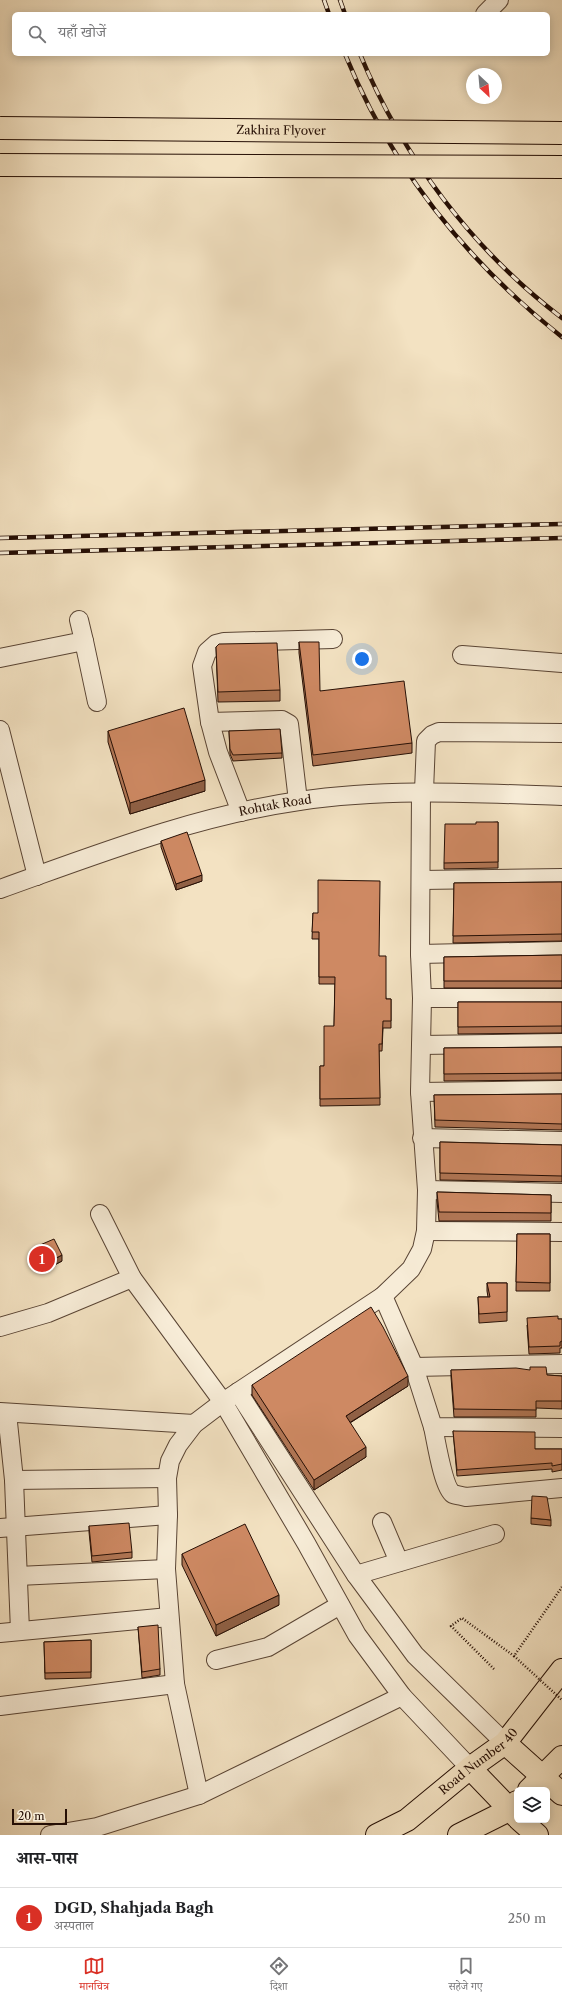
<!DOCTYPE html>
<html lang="hi">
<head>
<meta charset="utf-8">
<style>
  :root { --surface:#fff; --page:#f2f2f2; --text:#202124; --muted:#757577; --line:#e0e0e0; --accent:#d93025 }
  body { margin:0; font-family:"Libre Caslon Text","Noto Serif Devanagari",serif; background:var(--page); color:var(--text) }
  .controls { position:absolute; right:12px; bottom:12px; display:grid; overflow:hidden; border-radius:6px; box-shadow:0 2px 10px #0003 }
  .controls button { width:36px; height:36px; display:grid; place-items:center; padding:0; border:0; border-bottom:1px solid var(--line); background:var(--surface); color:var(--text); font:20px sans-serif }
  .compass { position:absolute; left:466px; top:68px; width:36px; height:36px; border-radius:50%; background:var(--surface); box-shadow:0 2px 10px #0003; rotate:154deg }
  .scale { position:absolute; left:12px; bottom:10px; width:55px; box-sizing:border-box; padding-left:4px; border:2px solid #260f05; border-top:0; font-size:11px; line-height:14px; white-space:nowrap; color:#260f05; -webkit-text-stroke:3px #f7ecd7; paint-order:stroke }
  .you { position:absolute; left:362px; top:659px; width:14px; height:14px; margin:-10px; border:3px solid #fff; border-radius:50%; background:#1a73e8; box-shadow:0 0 0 6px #1a73e833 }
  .badge { display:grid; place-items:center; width:26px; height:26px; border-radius:50%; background:var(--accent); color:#fff; font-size:13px; font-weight:700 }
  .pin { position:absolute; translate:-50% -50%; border:2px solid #fff; box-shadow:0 1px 4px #0006 }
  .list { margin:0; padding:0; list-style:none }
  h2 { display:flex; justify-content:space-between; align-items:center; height:52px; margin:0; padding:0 16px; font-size:17px }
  h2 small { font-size:13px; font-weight:400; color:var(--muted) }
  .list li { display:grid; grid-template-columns:26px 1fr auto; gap:12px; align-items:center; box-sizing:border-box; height:60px; padding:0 16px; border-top:1px solid var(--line) }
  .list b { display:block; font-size:15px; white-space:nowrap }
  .list p { margin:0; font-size:13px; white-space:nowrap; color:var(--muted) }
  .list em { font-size:13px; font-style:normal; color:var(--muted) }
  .icon { flex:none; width:22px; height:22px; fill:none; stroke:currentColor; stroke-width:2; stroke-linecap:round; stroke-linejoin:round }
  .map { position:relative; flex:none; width:562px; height:1835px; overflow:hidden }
  .search { position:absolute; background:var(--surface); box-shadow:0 2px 10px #0003; left:12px; right:12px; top:12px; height:44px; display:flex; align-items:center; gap:10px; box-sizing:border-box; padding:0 14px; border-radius:6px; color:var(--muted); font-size:15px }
  .sheet { height:112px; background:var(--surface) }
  nav { display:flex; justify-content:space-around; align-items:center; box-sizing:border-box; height:56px; border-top:1px solid var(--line); background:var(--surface); font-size:11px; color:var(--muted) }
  nav a { display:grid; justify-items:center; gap:2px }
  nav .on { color:var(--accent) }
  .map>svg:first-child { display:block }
</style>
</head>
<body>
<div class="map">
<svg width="562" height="1835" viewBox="0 0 562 1835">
  <rect width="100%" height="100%" fill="#f3e2c2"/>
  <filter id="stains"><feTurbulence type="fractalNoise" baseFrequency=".005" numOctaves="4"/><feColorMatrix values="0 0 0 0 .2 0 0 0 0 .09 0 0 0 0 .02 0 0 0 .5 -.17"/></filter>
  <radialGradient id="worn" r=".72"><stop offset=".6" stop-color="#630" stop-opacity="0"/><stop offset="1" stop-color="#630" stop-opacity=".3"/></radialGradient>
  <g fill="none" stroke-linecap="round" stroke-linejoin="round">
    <g stroke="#594434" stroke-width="20">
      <g id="minor">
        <path d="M485,14L499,0"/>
        <path d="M84,641L97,702"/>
        <path d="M462,655L562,663"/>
        <path d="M0,658L84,641L79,620"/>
        <path d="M210,722L282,720L289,724L298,801"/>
        <path d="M0,730L37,876"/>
        <path d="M424,791L426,741L432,735L439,732L562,733"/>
        <path d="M241,812L218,752L210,722L202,666L207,652L216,644L224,642L333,639"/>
        <path d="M421,880L562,878"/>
        <path id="s1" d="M0,889C98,854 195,816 299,801C386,788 474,793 562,796"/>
        <path d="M420,954L562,951"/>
        <path d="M422,998H562"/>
        <path d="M421,1045L562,1043"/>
        <path d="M420,1092L562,1090"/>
        <path d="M422,1138L562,1141"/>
        <path d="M427,1190L562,1193"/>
        <path d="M100,1214L132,1278L223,1402L306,1543L357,1635L402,1696L470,1768"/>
        <path d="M426,1231L562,1232"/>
        <path d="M383,1296L414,1367L433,1427L562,1428"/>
        <path d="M0,1327L48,1313L132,1278"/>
        <path d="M414,1367L562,1364"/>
        <path d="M238,1392L356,1575L415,1655L505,1743"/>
        <path d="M0,1412L194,1424"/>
        <path d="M7,1413L14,1480L20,1631"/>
        <path d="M433,1427C436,1440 443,1487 453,1494C456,1495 462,1496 466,1497L562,1488"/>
        <path d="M14,1480L167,1478"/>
        <path d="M382,1522L399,1562"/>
        <path d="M0,1528L168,1515"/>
        <path d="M356,1575L495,1534"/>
        <path d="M18,1576L166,1569"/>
        <path d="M0,1633L169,1617"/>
        <path d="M216,1660L268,1647L340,1605"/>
        <path d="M0,1706L175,1684"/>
        <path d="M199,1795L175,1684L166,1569L168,1515L167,1478L170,1461L178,1445L194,1424L223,1402L383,1296L411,1269L422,1249L426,1231L427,1190L420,1092L422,998L420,954L421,791"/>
        <path d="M50,1835L97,1827L199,1795L402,1696"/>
      </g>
    </g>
    <g stroke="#260f05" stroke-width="24">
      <g id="major">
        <path d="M505,1743L562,1794"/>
        <path d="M470,1768L517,1817"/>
        <path d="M529,1790L562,1757"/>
        <path d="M520,1820L537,1835"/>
        <path id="s2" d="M377,1835L407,1820L470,1768L505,1743L562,1670"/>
        <path d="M459,1835L509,1810L517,1802"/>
      </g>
    </g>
    <path stroke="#260f05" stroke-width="2.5" stroke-dasharray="1 2" stroke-linecap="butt" d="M494,1669L451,1626L462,1618L514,1656L562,1587"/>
    <use href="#minor" stroke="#f7ecd7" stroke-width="18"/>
    <use href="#major" stroke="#f3e2c2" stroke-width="22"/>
    <g stroke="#260f05" stroke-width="4.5">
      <path id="rail" d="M324,0L329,14
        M340,0L345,14
        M345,54C391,167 466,261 562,337
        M360,54C403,158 473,250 562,318
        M0,538L562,524
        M0,553L562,538"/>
    </g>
    <use href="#rail" stroke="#f7ecd7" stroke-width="3" stroke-dasharray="9" stroke-linecap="butt"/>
    <g stroke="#260f05" stroke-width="24" stroke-linecap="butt">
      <g id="major-bridge">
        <path id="s3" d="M0,128L562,133"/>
        <path d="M0,165L562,167"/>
      </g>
    </g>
    <path stroke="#260f05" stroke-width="2.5" stroke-dasharray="1 2" stroke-linecap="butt" d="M514,1656L562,1700"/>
    <use href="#major-bridge" stroke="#f3e2c2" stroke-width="22"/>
  </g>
  <path fill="#b17655" stroke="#260f05" d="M299,642L320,691L412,743V753L313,766L299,653Z
    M216,647L280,690V701L218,702Z
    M108,731L205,791L130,814L108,742Z
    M229,731L282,753V758L233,761L230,754Z
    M498,822V868L444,869V863L476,824Z
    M161,841L202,881L176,890L161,847Z
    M562,882V941L453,943L454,883Z
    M313,913L379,956L386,999H391V1028H383L382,1051H379L380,1105L320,1106V1066H324L334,1026L335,984H319V939H312Z
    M562,955V988H444V957Z
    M458,1002H562V1033L458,1034Z
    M562,1047V1080L444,1081V1048Z
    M562,1094V1130L435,1127L434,1095Z
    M440,1142L562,1145V1182L440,1180Z
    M437,1192L551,1195V1221H439L437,1201Z
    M517,1234H550V1291H516Z
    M40,1245L62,1261L41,1272L34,1258V1252L40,1249Z
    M487,1283H507V1321L479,1323L478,1297H488L487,1291Z
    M558,1319H562V1348H560V1353L529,1354L527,1325Z
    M451,1370L547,1375L562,1376V1409L536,1408V1417H454L451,1377Z
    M252,1385L408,1386L350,1423L366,1457L314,1490L252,1395Z
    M453,1431L535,1449H562V1470L552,1472V1469L457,1476Z
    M531,1518L551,1520V1526L531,1524Z
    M89,1526L132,1552V1558L92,1562L89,1532Z
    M182,1554L279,1605L216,1636L182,1565Z
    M138,1627L160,1669V1675L142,1678Z
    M91,1640V1678L45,1679L44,1642Z"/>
  <path fill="#906045" stroke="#260f05" d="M205,780V791L130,814V803Z
    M202,875V881L176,890V884Z
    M62,1255V1261L41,1272V1266Z
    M408,1376V1386L346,1425V1416Z
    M366,1447V1457L314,1490V1480Z
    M279,1595V1605L216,1636V1625Z"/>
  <path fill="#ce8963" stroke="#260f05" d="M299,642H319L320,691L404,681L412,743L313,755Z
    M277,643L280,690L218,692L216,647L219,644Z
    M184,708L205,780L130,803L108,731Z
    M280,729L282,753L233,755L230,749L229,731Z
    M476,822H498V862L444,863L445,824H476Z
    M187,832L202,875L176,884L161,841Z
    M318,880L380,881L379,956H386V999H391V1021H383L382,1044H379L380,1098L320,1099V1066H324V1026H334L335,977H319V932H312L313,913H318Z
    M562,882V934L453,936L454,883Z
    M562,955V981H444V957Z
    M458,1002H562V1026L458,1027Z
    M562,1047V1073L444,1074V1048Z
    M562,1094V1124L435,1120L434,1095Z
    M440,1142L562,1145V1176L440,1173Z
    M437,1192L551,1195V1213L439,1212Z
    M517,1234H550V1283L516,1282Z
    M54,1239L62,1255L41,1266L34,1252L41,1248L40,1245Z
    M487,1283H507V1312L479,1314L478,1297H490Z
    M371,1307L383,1327L408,1376L346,1416L366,1447L314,1480L252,1385Z
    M558,1316V1319H562V1341L560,1342V1346L529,1347L527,1318Z
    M530,1367H546L547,1375L562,1376V1401H536V1410L454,1409L451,1370L516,1368L530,1370Z
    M453,1431L535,1432V1449H562V1464L552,1466V1463L457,1470Z
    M532,1496L547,1497L551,1520L531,1518Z
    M129,1523L132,1552L92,1556L89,1526Z
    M245,1524L279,1595L216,1625L182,1554Z
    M158,1625L160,1669L142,1672L138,1627Z
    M91,1640V1672L45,1673L44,1642Z"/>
  <g text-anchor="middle" stroke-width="3.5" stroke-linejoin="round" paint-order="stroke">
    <g font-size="12" fill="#260f05" stroke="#f7ecd7">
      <text dy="4" stroke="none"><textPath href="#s3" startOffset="281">Zakhira Flyover</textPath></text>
      <text dy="4" stroke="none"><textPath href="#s1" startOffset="288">Rohtak Road</textPath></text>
      <text dy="4" stroke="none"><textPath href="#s2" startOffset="126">Road Number 40</textPath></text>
    </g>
  </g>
  <rect width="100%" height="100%" filter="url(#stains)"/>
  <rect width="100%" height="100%" fill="url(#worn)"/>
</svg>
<div class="controls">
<button><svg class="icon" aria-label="layers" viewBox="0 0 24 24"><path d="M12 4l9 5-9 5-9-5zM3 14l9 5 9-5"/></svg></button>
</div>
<svg class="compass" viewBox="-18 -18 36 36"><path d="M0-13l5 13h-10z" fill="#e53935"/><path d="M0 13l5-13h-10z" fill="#757577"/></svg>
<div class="scale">20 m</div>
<div class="you"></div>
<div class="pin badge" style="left:42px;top:1259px">1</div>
<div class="search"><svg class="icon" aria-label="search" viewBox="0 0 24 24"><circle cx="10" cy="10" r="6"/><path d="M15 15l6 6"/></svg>यहाँ खोजें</div>
</div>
<section class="sheet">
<h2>आस-पास<small></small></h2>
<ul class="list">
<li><span class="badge">1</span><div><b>DGD, Shahjada Bagh</b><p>अस्पताल</p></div><em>250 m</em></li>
</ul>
</section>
<nav>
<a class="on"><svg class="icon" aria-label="map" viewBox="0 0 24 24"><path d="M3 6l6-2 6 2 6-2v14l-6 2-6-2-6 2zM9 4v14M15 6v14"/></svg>मानचित्र</a>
<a><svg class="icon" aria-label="directions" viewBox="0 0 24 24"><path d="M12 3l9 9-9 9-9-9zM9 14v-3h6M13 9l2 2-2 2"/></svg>दिशा</a>
<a><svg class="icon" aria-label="saved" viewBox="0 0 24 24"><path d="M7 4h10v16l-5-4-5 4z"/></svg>सहेजे गए</a>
</nav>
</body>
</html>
